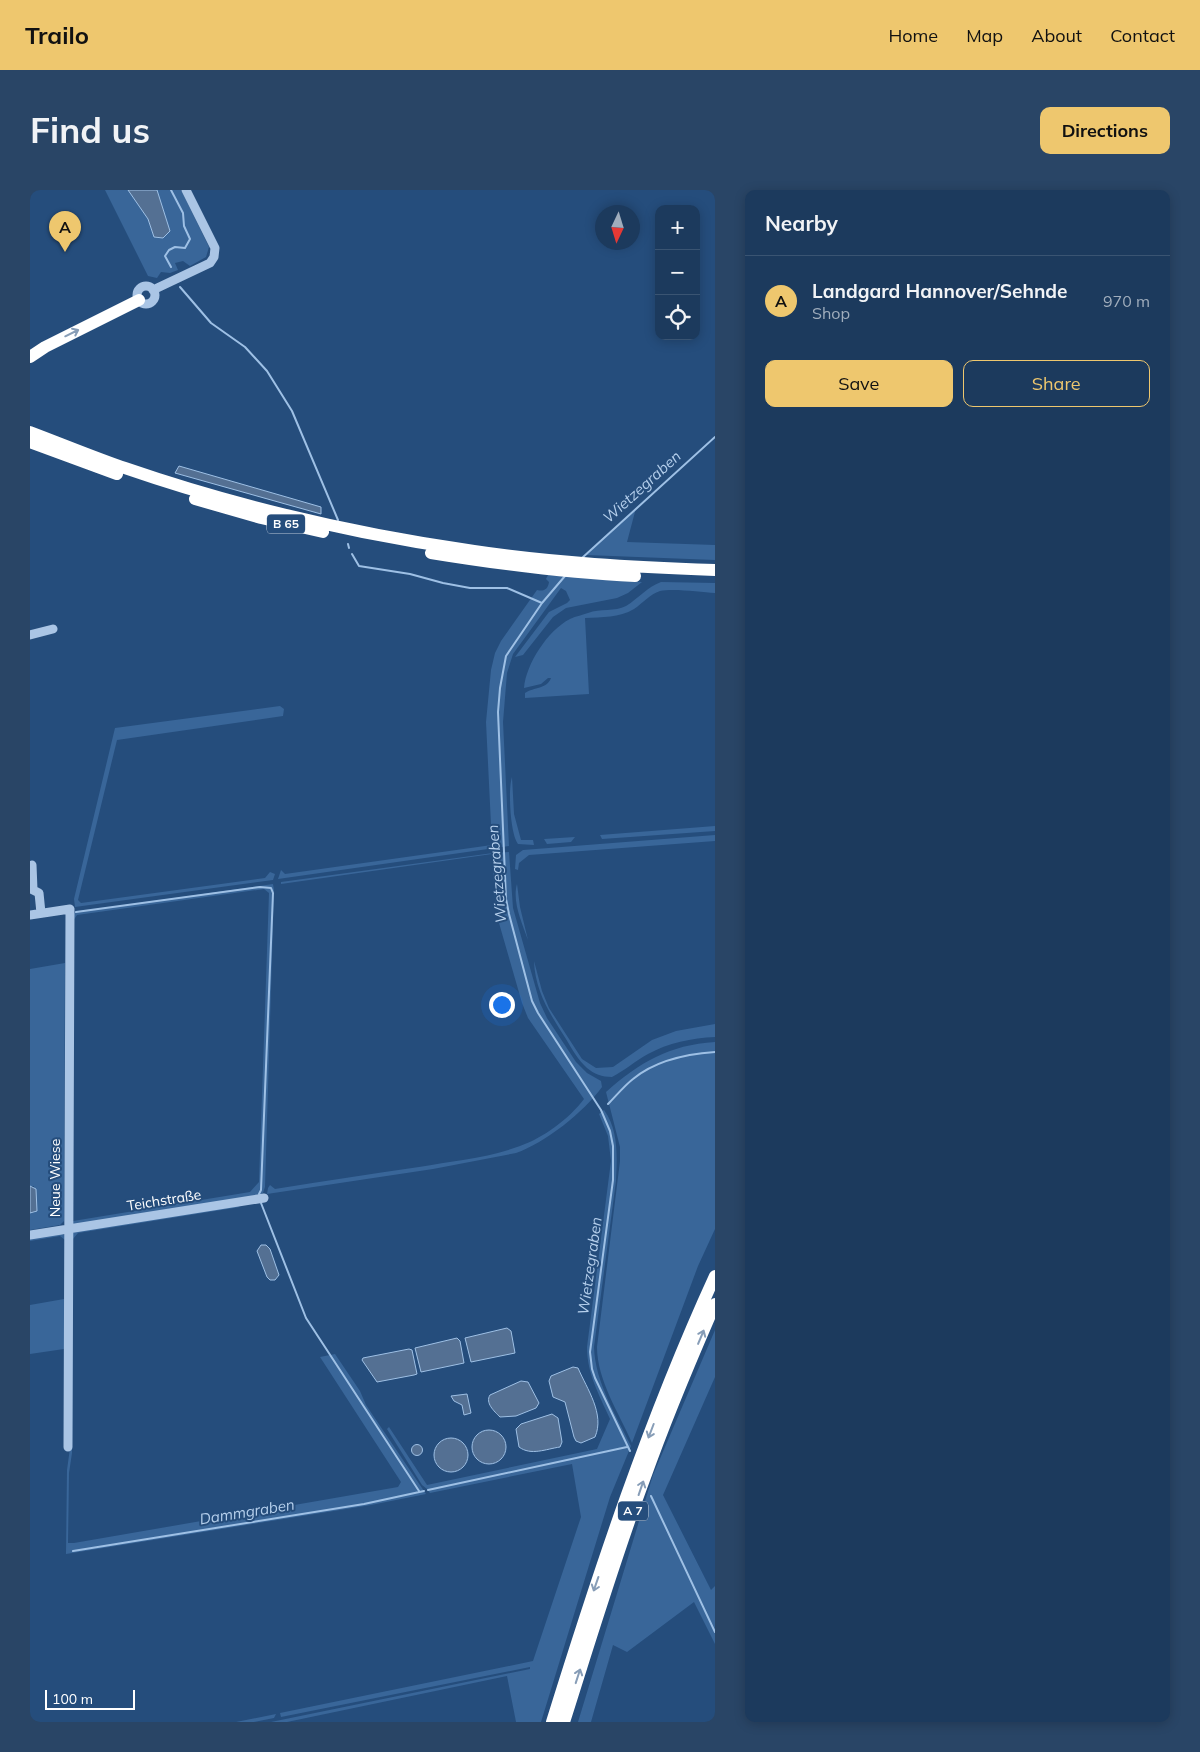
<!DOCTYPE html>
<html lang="en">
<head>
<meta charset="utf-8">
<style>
  :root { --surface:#1c3a5d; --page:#294566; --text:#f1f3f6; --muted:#a0adbc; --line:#3a5472; --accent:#eec76e }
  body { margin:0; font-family:Mulish,sans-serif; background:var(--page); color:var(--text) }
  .controls { position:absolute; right:15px; top:15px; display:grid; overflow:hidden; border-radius:10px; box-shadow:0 2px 12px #0003 }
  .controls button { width:45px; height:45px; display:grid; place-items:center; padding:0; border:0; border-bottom:1px solid var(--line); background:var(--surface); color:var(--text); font:25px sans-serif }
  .compass { position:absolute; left:565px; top:15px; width:45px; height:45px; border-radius:50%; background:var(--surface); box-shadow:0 2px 12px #0003; rotate:184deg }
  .scale { position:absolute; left:15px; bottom:12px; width:90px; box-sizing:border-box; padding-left:5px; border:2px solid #fff; border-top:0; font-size:14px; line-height:18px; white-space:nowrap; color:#fff; -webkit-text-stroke:4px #254d7c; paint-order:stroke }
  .you { position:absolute; left:471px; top:814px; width:18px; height:18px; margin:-12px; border:4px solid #fff; border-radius:50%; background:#1a73e8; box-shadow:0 0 0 8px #1a73e833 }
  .badge { display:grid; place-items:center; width:32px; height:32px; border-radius:50%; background:var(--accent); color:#111; font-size:16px; font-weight:700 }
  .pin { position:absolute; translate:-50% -41px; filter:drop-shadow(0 1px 2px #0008) }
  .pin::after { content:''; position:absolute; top:26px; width:18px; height:15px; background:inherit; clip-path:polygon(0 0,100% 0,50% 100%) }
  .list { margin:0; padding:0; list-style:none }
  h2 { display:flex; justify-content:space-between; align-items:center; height:65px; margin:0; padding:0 20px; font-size:21px }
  h2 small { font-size:16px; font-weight:400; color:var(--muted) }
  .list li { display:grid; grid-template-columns:32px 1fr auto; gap:15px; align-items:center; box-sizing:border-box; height:90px; padding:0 20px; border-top:1px solid var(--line) }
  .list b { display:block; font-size:19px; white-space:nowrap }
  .list p { margin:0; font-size:16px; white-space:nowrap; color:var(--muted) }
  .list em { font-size:16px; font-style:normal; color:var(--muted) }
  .actions { display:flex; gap:10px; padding:15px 20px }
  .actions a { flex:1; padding:11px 0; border:1px solid var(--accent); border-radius:10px; text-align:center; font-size:18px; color:var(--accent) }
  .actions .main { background:var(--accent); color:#111 }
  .icon { flex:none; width:28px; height:28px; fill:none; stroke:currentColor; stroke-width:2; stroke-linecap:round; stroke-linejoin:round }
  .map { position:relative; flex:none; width:685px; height:1532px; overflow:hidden; border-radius:10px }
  header { display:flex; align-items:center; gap:30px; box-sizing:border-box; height:70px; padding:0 25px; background:var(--accent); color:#111 }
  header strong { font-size:24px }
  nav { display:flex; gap:28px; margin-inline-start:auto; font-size:18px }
  .intro { display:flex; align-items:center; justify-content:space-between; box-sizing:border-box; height:120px; padding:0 30px }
  h1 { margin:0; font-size:35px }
  .button { padding:12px 22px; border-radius:10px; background:var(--accent); color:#111; font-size:18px; font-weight:700 }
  main { display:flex; gap:30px; padding:0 30px }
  aside { flex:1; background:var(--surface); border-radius:10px; box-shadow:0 2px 12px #0003 }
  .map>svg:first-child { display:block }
</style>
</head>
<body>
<header>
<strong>Trailo</strong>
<nav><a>Home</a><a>Map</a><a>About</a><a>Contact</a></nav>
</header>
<div class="intro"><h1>Find us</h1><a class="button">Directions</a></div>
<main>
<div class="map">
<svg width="685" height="1532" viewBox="0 0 685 1532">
  <rect width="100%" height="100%" fill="#254d7c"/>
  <path fill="#396699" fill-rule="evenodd" d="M75,0H151L179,57L176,67L160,76L153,71L145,73L148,80L140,83L131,82L127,88L118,86Z
    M606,318L597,352L685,355V370L556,365Z
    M518,385L612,392L598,403L587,408L536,418L523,427L493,465L485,467L519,422L537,413L540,410L536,401L531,398L483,464L477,483L473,532L479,656L248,689L251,680L255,684L462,655L456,532L461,480L465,463L471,451L507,400C514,402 518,399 519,392L516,389Z
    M631,392L685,393V403C671,402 643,398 630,401C620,404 613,413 604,419C589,428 572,427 555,428L559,504L495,508V503C504,497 517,499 521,488H518L511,494L494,498C496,474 518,440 540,429C546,426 553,425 558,423C570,418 585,422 596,416C609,408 617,397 631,392Z
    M250,516L254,519L253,526L87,550L48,710L51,713L235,688L240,682L245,684L243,690L45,717L44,709L85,538Z
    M482,587L484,624L491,650H503L504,655L488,654C480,644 478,599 482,587Z
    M685,636V641L572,649L570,645Z
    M685,645V651L499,665L489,673L488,680L485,679L486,665L493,660Z
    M545,647L541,652L517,654L514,649Z
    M479,662L483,718L510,813L517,828L546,872L557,883L571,891L572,897C554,922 515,953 486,963L403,979L237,1004L238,998L240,995L245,999C293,991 341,984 389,977C422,971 458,968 490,956C513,948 539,929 554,909L498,828L492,813L469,733L465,709L462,664L251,694V692L463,663Z
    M243,694L244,700L235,997L233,1003L228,1005L44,1036L41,1031L43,726L45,722ZM234,699L239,703L229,992L220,1002L43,1031V731L47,725Z
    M487,694L490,717L498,750C492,733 482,712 487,694Z
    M504,771L512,801L519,818L552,869L566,878L583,877L622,850L646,841L685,834V847C662,848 638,853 618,864C605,871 594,881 582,887C572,887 564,884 557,878C548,870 542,859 536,849C520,824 505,801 504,771Z
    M35,773L34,1031L30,1035L0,1040V1023L5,1022L4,996H0V779Z
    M685,852V1039L668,1076L602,1253C589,1223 567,1190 567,1157L590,971V957L576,902C610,872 639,855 685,852Z
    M574,920C589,940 587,968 586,991L564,1157C565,1192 586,1225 601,1256L580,1307L511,1532H486L477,1486L257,1532H241L500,1479V1477L251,1527L250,1523L503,1471L551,1327L542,1274L400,1303L397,1299L392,1295L357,1239L359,1237L397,1295L567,1259L580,1229C569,1204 557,1184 557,1157L581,971L578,946L569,924Z
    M206,1015L210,1017L48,1043L43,1049L42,1263L39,1283L38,1353H44L368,1297L371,1292L290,1167L305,1164L330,1201L336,1215L396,1304L341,1315L36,1364L37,1280L40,1258L41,1045L45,1041Z
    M31,1044L35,1045L34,1159L0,1164V1115L34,1109L35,1050L30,1046L0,1051V1048Z
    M685,1140V1187L633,1305L681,1400L685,1396V1454L664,1412L597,1462L583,1455L561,1532H548L623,1285Z
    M246,1524L244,1528L224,1532H206Z"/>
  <path fill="#547093" stroke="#9ec0e5" d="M98,0H127L140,41L133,48L124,47L118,29Z
    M149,276L291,317V324L145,283Z
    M0,996L6,999L7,1021L0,1023Z
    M231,1055H236L240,1059L249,1085L245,1090H240L237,1087L227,1061Z
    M477,1138L481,1141L485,1163L441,1172L435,1148Z
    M427,1148L430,1151L434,1173L391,1182L385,1158Z
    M379,1159L382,1160L387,1184L384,1185L347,1192L332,1170L333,1168Z
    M543,1177L548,1178C557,1199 575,1224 565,1247L551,1253L546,1251L544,1247L535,1212L523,1207L519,1191L521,1186Z
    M491,1191L498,1192L509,1213L506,1218L486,1226L470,1227C464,1221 455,1213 460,1205Z
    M437,1204L441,1223L434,1225L432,1215L424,1211L421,1206Z
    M522,1224L528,1228L532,1252L530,1257C516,1259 501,1266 489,1257L486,1239L491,1234Z
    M442 1257a17 17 0 1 1 34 0a17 17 0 1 1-34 0Z
    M404 1265a17 17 0 1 1 34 0a17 17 0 1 1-34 0Z
    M381.5 1260a5.5 5.5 0 1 1 11 0a5.5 5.5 0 1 1-11 0Z"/>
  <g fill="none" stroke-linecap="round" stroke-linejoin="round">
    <path stroke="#9ec0e5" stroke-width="2" d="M141,0L153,23L154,36L160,49L155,58L145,57L139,60L135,66L141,77
      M150,97L181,133L215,157L237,181L262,221L308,330
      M318,354L319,358
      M322,364L329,376L380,384L413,393L440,398H477L512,413
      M552,368L685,247
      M535,386L512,413L476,466L470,498L468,522L476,709L479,724L502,811L508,823L571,920L580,941L583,956V990L560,1162L562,1179L565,1188L600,1261
      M46,722L230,697L241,698L243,703L231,1000L229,1004
      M578,914C586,906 594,896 603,889C626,870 656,864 685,862
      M231,1013L276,1128L389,1301
      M398,1300L597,1257
      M621,1306L685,1442
      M43,1361L334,1314L394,1301"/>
    <path stroke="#aac5e5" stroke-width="9" d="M107 105a9 9 0 1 1 18 0a9 9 0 1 1-18 0Z
      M123,100L180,73L184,67L185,58L156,0
      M0,445L23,439
      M2,675L3,700L9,703L11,723
      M0,725L40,719L38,1257
      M0,1045L234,1008"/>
    <path stroke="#fff" stroke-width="12" d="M0,167L15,157L109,110
      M0,242C32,254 63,267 95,278C208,317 326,344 444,361C524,373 604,377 685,380
      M0,252L87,284
      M165,309L231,328L293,342
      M401,363C469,374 537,383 605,386
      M522,1532C569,1381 619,1230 685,1086
      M534,1532C560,1450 585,1367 615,1287C636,1228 660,1171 685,1114"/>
  </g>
  <defs><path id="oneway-shaft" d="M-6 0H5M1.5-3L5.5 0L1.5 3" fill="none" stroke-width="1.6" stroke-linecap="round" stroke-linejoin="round" transform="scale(1.25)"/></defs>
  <g stroke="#879db7">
    <use href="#oneway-shaft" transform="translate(42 143) rotate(-26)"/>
    <use href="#oneway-shaft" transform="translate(671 1147) rotate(-67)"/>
    <use href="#oneway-shaft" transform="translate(621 1241) rotate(111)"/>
    <use href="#oneway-shaft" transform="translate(611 1298) rotate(-71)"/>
    <use href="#oneway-shaft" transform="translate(566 1394) rotate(109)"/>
    <use href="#oneway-shaft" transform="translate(548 1486) rotate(-72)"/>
  </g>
  <g text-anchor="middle" stroke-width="4" stroke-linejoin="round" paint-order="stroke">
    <g fill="#254d7c" stroke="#becad8" stroke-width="1">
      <rect x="237" y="324.5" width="38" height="19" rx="4"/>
      <rect x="588" y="1311.5" width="30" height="19" rx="4"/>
    </g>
    <g font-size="12" font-weight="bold" fill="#fff">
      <text x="256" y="338">B 65</text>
      <text x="603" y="1325">A 7</text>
    </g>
    <g font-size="14" fill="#fff" stroke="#254d7c">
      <text transform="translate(25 988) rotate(-90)" y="5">Neue Wiese</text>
      <text transform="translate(134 1010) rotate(-9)" y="5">Teichstraße</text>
    </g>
    <g font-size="15" font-style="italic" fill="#b5cfec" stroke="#254d7c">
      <text transform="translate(612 297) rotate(-42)" y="5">Wietzegraben</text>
      <text transform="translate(467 684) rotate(-95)" y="5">Wietzegraben</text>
      <text transform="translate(560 1076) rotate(-82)" y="5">Wietzegraben</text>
      <text transform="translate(217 1322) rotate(-9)" y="5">Dammgraben</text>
    </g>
  </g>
</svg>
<div class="controls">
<button>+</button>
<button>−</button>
<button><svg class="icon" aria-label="locate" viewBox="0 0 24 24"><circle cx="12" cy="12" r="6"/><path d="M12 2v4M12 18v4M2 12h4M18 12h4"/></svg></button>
</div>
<svg class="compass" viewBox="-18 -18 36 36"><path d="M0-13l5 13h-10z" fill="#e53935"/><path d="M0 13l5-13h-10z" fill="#a0adbc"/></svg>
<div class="scale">100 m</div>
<div class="you"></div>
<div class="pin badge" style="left:35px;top:62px">A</div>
</div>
<aside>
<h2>Nearby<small></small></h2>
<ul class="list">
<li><span class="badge">A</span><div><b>Landgard Hannover/Sehnde</b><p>Shop</p></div><em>970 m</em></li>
</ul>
<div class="actions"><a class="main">Save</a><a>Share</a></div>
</aside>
</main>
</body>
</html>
